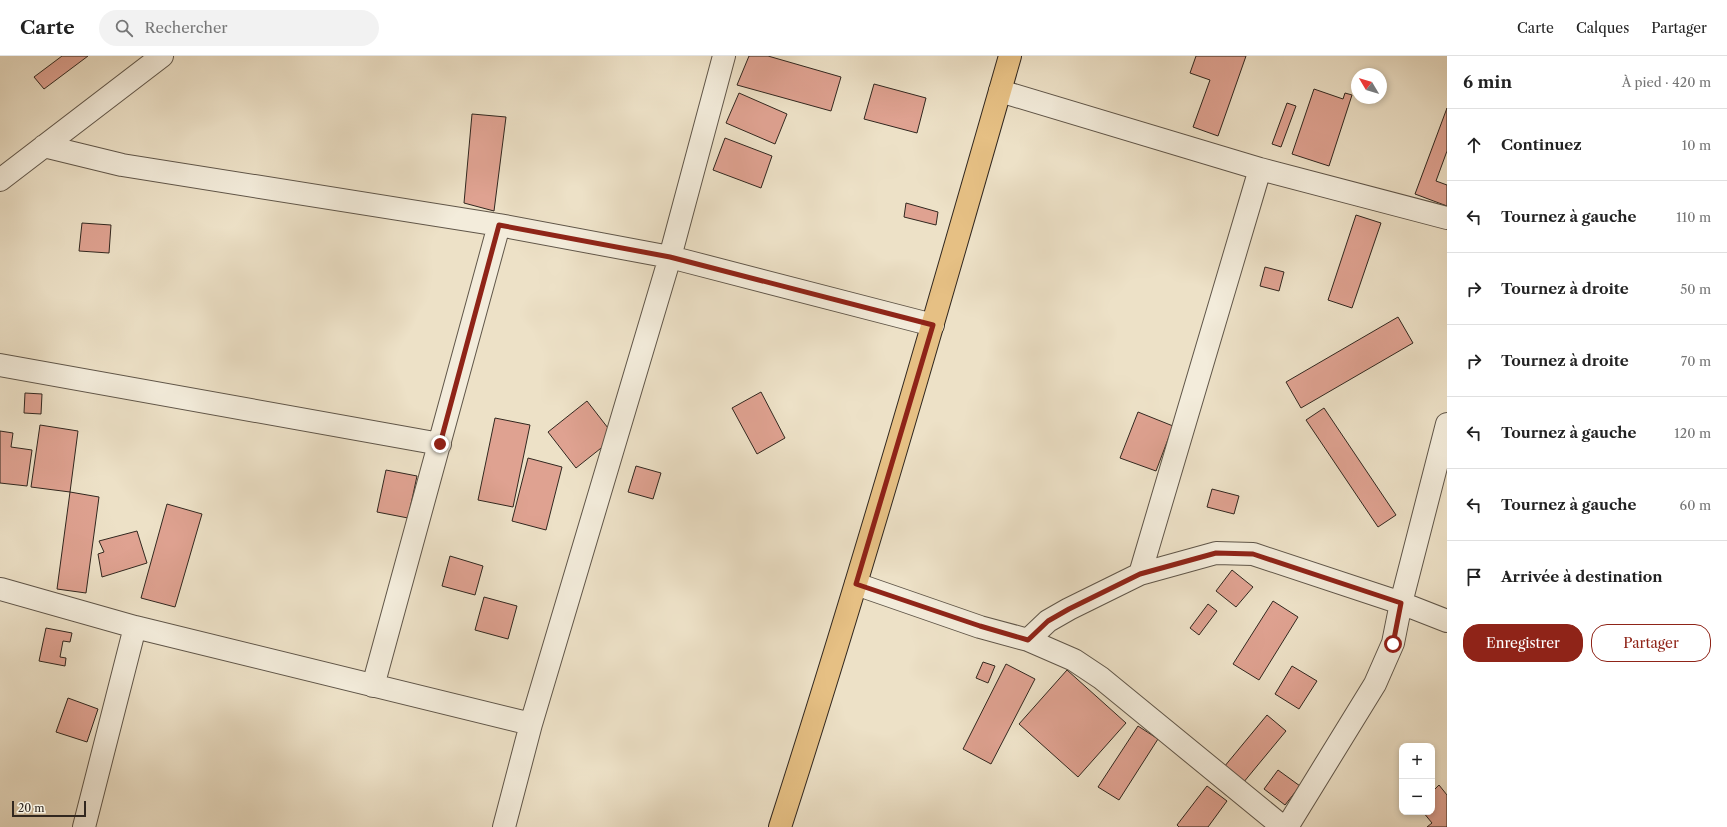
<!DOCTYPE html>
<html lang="fr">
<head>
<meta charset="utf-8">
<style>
  :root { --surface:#fff; --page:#f2f2f2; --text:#222; --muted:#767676; --line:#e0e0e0; --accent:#8f2418 }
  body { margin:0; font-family:"Libre Caslon Text",serif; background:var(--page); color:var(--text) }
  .controls { position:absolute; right:12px; bottom:12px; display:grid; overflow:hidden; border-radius:8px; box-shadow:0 2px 6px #0003 }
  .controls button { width:36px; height:36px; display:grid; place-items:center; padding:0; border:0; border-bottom:1px solid var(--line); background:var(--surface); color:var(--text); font:20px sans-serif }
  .compass { position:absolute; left:1351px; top:12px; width:36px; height:36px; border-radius:50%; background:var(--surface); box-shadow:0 2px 6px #0003; rotate:308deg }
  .scale { position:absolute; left:12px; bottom:10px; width:74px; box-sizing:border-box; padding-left:4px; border:2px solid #31271f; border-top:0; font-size:11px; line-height:14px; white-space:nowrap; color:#31271f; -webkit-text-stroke:3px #f3ecdb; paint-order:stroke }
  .stop { position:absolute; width:12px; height:12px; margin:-9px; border:3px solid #8f2418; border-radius:50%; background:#fff }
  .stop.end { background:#8f2418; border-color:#fff; box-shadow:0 1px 4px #0008 }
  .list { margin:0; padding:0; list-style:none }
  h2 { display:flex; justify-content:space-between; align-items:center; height:52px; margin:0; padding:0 16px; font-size:17px }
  h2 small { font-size:13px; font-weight:400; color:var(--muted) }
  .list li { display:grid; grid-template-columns:26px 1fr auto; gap:12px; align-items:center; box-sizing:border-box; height:72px; padding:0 16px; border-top:1px solid var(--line) }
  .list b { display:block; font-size:15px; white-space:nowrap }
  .list em { font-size:13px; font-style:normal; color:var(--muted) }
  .actions { display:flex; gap:8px; padding:12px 16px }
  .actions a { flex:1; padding:9px 0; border:1px solid var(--accent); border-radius:16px; text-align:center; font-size:14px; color:var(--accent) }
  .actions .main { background:var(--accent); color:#fff }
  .icon { flex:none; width:22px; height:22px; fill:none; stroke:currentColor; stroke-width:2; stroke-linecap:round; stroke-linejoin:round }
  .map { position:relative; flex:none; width:1447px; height:771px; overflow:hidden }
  header { display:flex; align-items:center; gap:24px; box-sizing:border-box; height:56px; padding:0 20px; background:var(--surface); border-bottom:1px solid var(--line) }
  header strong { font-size:19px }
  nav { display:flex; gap:22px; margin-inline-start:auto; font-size:14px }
  .search { width:280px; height:36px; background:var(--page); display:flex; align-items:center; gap:10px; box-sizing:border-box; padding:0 14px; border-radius:22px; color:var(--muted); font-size:15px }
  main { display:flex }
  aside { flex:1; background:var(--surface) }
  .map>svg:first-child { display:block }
</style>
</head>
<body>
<header>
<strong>Carte</strong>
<div class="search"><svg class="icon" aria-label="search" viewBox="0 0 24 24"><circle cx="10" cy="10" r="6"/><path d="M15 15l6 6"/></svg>Rechercher</div>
<nav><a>Carte</a><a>Calques</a><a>Partager</a></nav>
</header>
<main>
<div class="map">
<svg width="1447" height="771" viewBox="0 0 1447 771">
  <rect width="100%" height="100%" fill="#ede1c7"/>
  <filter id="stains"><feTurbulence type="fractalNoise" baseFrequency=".005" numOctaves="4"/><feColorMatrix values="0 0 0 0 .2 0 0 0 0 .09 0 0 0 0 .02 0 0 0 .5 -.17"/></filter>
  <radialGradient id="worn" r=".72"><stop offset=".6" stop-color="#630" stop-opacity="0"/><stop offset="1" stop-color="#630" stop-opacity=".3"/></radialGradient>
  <path fill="#dfa291" stroke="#31271f" d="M62,0H88L44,33L34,21Z
    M749,0H768L841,21L831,55L737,29Z
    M1196,0H1246L1218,80L1193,71L1210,24L1190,17Z
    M874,28L926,42L917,77L864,63Z
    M1314,33L1343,43L1345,37L1352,39L1329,110L1292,98Z
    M739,37L787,58L775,88L726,67Z
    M1287,47L1296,50L1281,91L1272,88Z
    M1447,52V95L1436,125L1447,129V150L1415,138Z
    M472,58L506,61L494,155L464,147Z
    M725,82L772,100L761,132L713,114Z
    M906,147L938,156L936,169L904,161Z
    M1356,159L1381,167L1352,252L1328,244Z
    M82,167L111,169L109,197L79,195Z
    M1265,211L1284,216L1279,235L1260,230Z
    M1398,261L1413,287L1301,352L1286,326Z
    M761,336L785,382L757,398L732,352Z
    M25,337L42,338L41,358L24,357Z
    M587,345L615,381L576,412L548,376Z
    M1324,352L1396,459L1378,471L1306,364Z
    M1138,356L1173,370L1156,415L1120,402Z
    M495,362L530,369L513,451L478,444Z
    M40,369L78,375L70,436L31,431Z
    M0,375L13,377L11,391L32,394L27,430L0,427Z
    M528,402L562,411L546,474L512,465Z
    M636,410L661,417L653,443L628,436Z
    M386,414L417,420L408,462L377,456Z
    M1212,433L1239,440L1234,458L1207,451Z
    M70,436L99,441L86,537L57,533Z
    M167,448L202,458L175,551L141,542Z
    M137,475L147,507L102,521L98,498L104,496L99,485Z
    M450,500L483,510L475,539L442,530Z
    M1232,514L1253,531L1236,551L1216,535Z
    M484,541L517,550L508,583L475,574Z
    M1273,545L1298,561L1259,624L1233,608Z
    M1208,548L1217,555L1199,579L1190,572Z
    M46,572L72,577L70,586L63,585L60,601L66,602L65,610L39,605Z
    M983,606L995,610L988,627L976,622Z
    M1006,608L1035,623L991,708L963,693Z
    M1292,610L1317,625L1299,653L1275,638Z
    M1067,614L1126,667L1078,721L1019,668Z
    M68,642L98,653L87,686L56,676Z
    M1267,659L1286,675L1243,727L1224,711Z
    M1138,670L1158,683L1119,744L1098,731Z
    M1278,714L1300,730L1285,749L1264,733Z
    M1439,729L1447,739V771H1427L1432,767L1423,756H1432V736Z
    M1207,730L1227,745L1208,771H1179L1177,769Z"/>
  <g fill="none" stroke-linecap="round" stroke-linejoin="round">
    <g stroke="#605649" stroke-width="24">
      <path id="minor" d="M1000,35L1260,113L1447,162
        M44,90L122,109L499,169L670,201L933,269
        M0,124L162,0
        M0,309L440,388
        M1140,518L1260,113
        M856,528L980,571L1028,584L1074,604L1101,622L1283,771
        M1,533L135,571L531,668
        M1028,584L1048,565L1069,553L1140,518L1216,497L1253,498L1401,547L1447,565
        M373,630L499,169
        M84,771L135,571
        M504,771L531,668L670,201L724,0
        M1287,771L1375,628L1393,587L1401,547L1447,368"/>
    </g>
    <g stroke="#31271f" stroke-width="24">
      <path id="primary" d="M780,771C862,516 936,258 1010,0"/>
    </g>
    <use href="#minor" stroke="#f3ecdb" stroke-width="22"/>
    <use href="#primary" stroke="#e6c084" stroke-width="22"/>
  </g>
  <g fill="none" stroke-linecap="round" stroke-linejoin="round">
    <path stroke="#8f2418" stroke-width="5" d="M440,388L499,169L670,201L933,269L856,528L980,570L1028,584L1048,565L1069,553L1140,518L1216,497L1253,498L1401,547L1393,588"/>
  </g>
  <rect width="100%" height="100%" filter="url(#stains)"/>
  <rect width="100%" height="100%" fill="url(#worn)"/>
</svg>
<div class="controls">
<button>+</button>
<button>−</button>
</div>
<svg class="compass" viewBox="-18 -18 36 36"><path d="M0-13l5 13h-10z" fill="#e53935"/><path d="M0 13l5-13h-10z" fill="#767676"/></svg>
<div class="scale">20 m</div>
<div class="stop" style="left:1393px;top:588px"></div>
<div class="stop end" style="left:440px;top:388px"></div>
</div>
<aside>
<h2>6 min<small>À pied · 420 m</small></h2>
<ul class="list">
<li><svg class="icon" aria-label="ahead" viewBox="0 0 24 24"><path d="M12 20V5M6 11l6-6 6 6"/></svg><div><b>Continuez</b></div><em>10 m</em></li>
<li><svg class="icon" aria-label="left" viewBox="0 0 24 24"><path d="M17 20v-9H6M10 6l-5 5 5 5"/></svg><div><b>Tournez à gauche</b></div><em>110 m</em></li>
<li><svg class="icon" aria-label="right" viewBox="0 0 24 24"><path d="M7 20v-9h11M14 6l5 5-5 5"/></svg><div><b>Tournez à droite</b></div><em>50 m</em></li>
<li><svg class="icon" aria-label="right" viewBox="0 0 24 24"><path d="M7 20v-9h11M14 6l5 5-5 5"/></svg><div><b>Tournez à droite</b></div><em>70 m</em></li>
<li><svg class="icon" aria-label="left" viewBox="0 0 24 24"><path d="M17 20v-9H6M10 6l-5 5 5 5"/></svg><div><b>Tournez à gauche</b></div><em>120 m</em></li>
<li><svg class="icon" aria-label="left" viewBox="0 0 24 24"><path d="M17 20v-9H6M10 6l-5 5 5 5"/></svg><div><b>Tournez à gauche</b></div><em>60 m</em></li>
<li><svg class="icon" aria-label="arrive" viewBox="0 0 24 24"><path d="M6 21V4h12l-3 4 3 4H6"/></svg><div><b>Arrivée à destination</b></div></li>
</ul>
<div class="actions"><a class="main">Enregistrer</a><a>Partager</a></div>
</aside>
</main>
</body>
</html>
